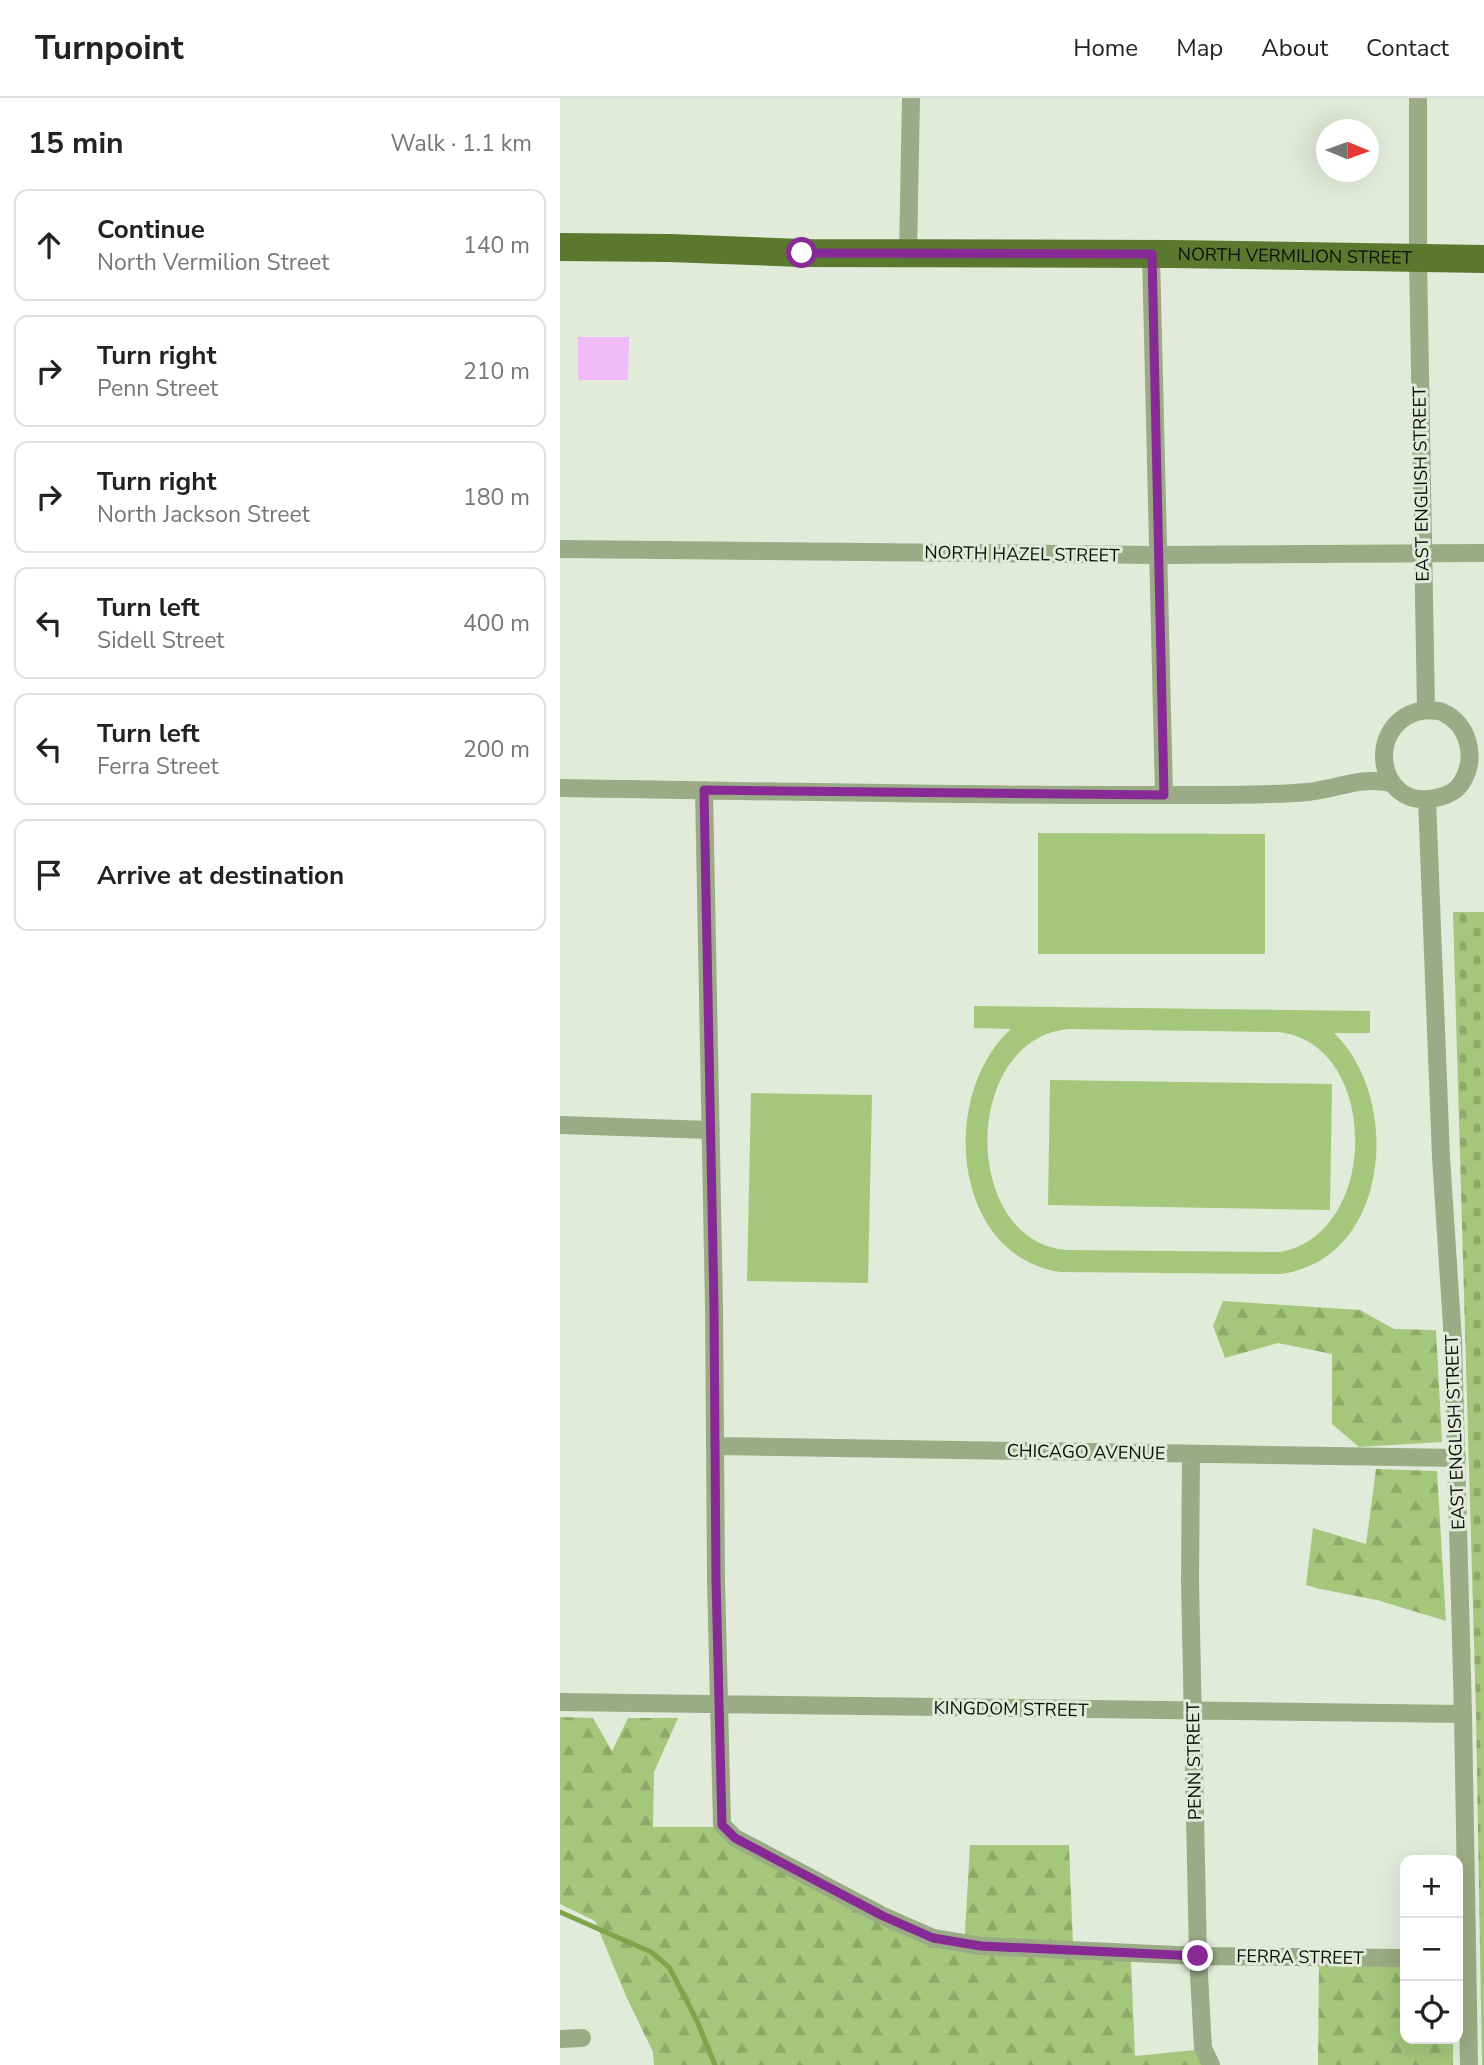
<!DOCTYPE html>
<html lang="en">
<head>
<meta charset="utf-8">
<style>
  :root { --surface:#fff; --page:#f2f2f2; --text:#222; --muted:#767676; --line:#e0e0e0 }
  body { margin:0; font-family:"Nunito Sans",sans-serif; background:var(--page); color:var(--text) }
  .controls { position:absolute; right:21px; bottom:21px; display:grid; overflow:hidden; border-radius:14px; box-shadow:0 7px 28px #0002 }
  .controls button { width:63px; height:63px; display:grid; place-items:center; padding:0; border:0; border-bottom:2px solid var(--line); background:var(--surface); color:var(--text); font:35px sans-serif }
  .compass { position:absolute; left:756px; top:21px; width:63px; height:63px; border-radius:50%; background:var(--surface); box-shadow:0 7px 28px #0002; rotate:91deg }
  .stop { position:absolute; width:21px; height:21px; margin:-16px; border:5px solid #872a95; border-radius:50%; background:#fff }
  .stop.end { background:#872a95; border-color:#fff; box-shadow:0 2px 7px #0008 }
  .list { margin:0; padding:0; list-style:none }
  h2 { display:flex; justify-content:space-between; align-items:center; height:91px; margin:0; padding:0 28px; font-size:30px }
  h2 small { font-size:23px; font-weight:400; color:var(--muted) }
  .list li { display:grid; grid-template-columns:46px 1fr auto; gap:21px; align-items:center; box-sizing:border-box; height:112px; margin:0 14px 14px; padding:0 14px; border:2px solid var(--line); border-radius:14px }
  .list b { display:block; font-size:26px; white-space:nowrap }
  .list p { margin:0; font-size:23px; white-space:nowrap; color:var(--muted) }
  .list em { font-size:23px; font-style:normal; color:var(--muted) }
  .icon { flex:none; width:38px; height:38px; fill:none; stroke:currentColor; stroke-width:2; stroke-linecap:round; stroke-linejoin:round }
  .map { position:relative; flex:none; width:924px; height:1967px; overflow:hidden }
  header { display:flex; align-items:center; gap:42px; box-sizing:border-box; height:98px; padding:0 35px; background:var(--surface); border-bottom:2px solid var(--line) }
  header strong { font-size:33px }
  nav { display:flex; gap:38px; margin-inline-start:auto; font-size:24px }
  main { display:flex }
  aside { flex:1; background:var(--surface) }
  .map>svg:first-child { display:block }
</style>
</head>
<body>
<header>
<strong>Turnpoint</strong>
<nav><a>Home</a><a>Map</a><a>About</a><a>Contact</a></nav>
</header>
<main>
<aside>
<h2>15 min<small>Walk · 1.1 km</small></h2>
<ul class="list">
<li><svg class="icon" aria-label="ahead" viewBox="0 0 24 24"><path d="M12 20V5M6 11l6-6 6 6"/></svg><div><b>Continue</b><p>North Vermilion Street</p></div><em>140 m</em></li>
<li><svg class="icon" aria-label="right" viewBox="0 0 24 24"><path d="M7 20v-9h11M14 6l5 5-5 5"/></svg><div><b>Turn right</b><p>Penn Street</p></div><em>210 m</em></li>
<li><svg class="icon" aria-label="right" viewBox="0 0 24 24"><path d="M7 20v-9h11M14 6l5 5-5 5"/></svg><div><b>Turn right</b><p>North Jackson Street</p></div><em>180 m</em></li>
<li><svg class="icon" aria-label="left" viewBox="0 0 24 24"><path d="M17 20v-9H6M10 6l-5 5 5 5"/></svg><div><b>Turn left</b><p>Sidell Street</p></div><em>400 m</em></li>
<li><svg class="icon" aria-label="left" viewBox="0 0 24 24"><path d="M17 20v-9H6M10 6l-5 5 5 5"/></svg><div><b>Turn left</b><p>Ferra Street</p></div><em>200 m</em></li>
<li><svg class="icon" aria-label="arrive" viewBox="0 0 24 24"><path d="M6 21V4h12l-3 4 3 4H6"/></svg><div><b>Arrive at destination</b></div></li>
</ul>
</aside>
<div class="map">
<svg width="924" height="1967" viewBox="0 0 924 1967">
  <defs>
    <pattern id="forest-firs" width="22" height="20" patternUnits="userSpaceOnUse" patternTransform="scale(1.75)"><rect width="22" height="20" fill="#a5c77b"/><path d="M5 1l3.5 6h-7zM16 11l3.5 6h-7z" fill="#8daa69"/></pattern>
    <pattern id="cemetery-stones" width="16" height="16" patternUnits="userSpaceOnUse" patternTransform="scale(1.75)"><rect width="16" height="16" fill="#a5c77b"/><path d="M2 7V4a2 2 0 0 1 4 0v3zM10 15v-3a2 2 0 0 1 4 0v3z" fill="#8daa69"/></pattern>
  </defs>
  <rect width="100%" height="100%" fill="#e2ebd9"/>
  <path fill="url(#forest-firs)" d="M663,1203L800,1212L834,1231L876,1232L882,1344L799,1349L772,1326V1256L718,1245L665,1260L653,1228Z
    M816,1371L877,1373L886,1523L817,1502L760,1491L746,1487L753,1430L806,1446Z
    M0,1619L33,1620L52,1653L68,1620H118L94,1674L93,1729H159L344,1837L404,1851L410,1747H509L513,1847L571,1863L575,1958L635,1952L645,1967H94L93,1954L66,1898L35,1823L0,1806Z
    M759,1865L845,1866V1941H893V1967H758Z"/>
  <path fill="url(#cemetery-stones)" d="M893,814H924V1967H922L916,1615Z"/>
  <path fill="#a5c77b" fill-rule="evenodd" d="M478,735L705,736V856H478Z
    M414,908L810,913V935H774C843,1001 830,1163 720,1176L500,1174C391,1157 379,996 451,931L414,930ZM508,931L717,934C821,943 821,1138 719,1154L506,1152C400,1142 402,941 508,931Z
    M490,982L772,986L770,1112L488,1107Z
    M191,995L312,997L308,1185L187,1183Z"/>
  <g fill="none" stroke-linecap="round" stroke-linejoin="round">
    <path stroke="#7fa54a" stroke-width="5" d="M0,1814L91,1854L109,1869L137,1923L155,1967"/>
  </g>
  <path fill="#f0bbf8" d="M18,239H69L68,282H18Z"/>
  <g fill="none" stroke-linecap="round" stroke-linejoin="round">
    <path stroke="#9aab85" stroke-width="18" d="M858,0V161L866,612
      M348,156L351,0
      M591,156L604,697
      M0,451L598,457L924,455
      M866,612C872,613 878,612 882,614C909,626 917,660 902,684C897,693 886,698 875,700C815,713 803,620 866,612Z
      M0,690C201,693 403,698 605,697C652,697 701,698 748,694C779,691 798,678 831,685
      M144,692L154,1209L156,1481L162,1727L175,1740L323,1818L373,1840L421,1848L638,1858L845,1860
      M867,702L881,1059L893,1243L903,1616L909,1967
      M0,1027L151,1032
      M156,1348L897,1360
      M631,1356L630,1484L638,1858L643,1950L651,1967
      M0,1604L903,1616
      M0,1941L22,1940"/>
    <path stroke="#5a782e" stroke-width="28" id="s1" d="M0,149L109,150L241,155L612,156L924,161"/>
  </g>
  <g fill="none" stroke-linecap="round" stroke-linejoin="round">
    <path stroke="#872a95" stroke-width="9" d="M242,155L592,156L604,697L144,692L154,1209L156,1481L162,1727L175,1740L323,1818L373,1840L421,1848L638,1858"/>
  </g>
  <g text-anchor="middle" stroke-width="6" stroke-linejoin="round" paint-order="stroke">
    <g font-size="18" fill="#0d100a" stroke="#e2ebd9">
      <text dy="6" stroke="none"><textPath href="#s1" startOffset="735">NORTH VERMILION STREET</textPath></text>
      <text transform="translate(861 386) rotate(-91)" y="6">EAST ENGLISH STREET</text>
      <text transform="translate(462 456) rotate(1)" y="6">NORTH HAZEL STREET</text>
      <text transform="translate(895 1334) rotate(-92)" y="6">EAST ENGLISH STREET</text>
      <text transform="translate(526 1354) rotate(1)" y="6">CHICAGO AVENUE</text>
      <text transform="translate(451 1611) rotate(1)" y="6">KINGDOM STREET</text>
      <text transform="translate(634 1663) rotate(-91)" y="6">PENN STREET</text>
      <text transform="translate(740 1859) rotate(1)" y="6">FERRA STREET</text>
    </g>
  </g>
</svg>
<div class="controls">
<button>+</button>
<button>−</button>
<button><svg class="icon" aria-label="locate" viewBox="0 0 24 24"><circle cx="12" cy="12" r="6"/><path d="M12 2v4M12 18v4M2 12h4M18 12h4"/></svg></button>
</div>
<svg class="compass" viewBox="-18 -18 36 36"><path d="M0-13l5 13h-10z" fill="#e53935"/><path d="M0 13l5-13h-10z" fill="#767676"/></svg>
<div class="stop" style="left:242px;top:155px"></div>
<div class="stop end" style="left:638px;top:1858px"></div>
</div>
</main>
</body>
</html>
